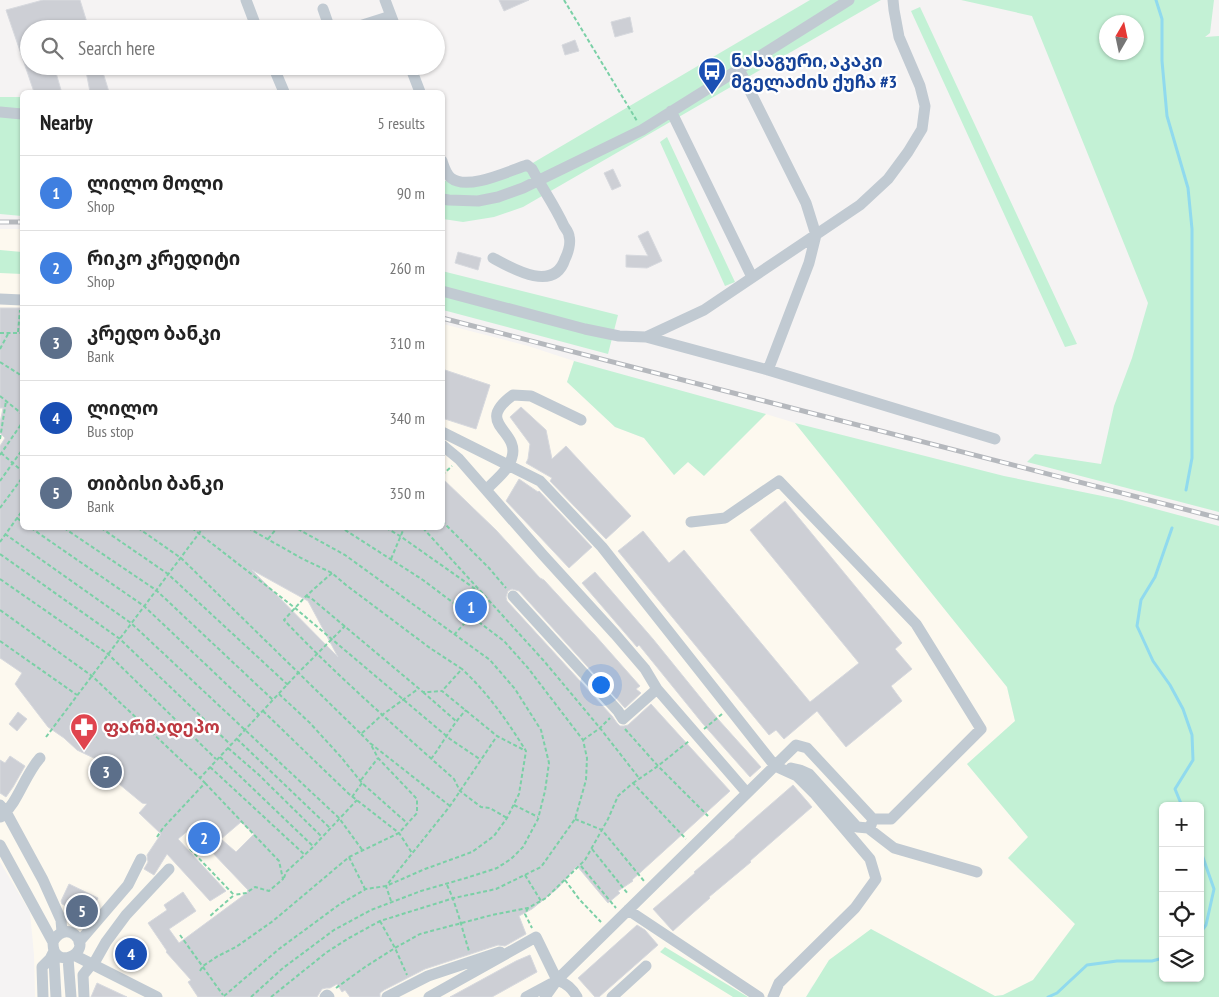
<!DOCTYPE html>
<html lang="en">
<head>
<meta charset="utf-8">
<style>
  :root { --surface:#fff; --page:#f6f6f6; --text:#222; --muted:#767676; --line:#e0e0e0; --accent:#0b8043 }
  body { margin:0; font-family:"PT Sans Narrow","Noto Sans Georgian",sans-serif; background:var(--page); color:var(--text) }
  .controls { position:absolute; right:15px; bottom:15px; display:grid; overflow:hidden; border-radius:8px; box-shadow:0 1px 4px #0004 }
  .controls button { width:45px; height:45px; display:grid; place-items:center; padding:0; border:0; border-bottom:1px solid var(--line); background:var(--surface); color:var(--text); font:25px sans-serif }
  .compass { position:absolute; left:1099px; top:15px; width:45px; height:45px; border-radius:50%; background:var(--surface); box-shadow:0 1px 4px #0004; rotate:9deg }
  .you { position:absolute; left:600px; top:684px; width:18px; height:18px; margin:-12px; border:4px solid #fff; border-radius:50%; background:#1a73e8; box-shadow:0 0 0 8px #1a73e833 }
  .badge { display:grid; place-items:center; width:32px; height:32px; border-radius:50%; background:var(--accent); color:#fff; font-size:16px; font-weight:700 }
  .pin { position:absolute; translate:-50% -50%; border:2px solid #fff; box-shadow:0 1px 5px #0006 }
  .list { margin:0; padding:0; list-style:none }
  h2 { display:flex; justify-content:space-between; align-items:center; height:65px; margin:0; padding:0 20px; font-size:21px }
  h2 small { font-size:16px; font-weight:400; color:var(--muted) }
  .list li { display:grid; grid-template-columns:32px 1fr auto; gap:15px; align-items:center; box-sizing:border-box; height:75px; padding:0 20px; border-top:1px solid var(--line) }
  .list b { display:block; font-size:19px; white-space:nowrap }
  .list p { margin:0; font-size:16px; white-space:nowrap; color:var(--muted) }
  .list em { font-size:16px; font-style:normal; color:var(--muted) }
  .icon { flex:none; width:28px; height:28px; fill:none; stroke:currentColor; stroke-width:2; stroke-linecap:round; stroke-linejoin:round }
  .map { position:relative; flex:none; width:1219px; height:997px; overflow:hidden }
  .search { position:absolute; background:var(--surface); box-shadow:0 1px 4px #0004; left:20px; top:20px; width:425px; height:55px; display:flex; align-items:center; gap:12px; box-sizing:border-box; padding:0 18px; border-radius:28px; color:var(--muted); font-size:19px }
  .panel { position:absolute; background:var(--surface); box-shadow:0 1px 4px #0004; left:20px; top:90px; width:425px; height:440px; border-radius:8px }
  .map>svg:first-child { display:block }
</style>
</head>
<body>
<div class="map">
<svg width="1219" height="997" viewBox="0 0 1219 997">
  <rect width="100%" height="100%" fill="#f5f3f3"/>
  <path fill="#fdf9ef" d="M0,229H22V528H442L443,324L528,346L574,361L567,382L615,427L644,438L674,475L688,462L704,476L766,414L795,423L1007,687L1015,721L967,764L1028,837L1008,858L1075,924L1033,980L1003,995L995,996L871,929L811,987L806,997H35L34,955L30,912L0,862Z"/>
  <path fill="#c3f1d5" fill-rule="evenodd" d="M810,0H881L523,207L494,217L463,222L443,219L442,180L464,185L531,164Z
    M961,0H1214L1210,33L1205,37L1219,36V512L1027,462L1035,454L1101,464L1114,406L1132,358L1148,303L1032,16ZM1106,22H1136V52H1106Z
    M920,7L1077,344L1065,347L911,11Z
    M0,97H22V216L0,214Z
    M667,137L735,282L725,286L660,142Z
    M0,250L22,252V274L0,273Z
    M442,271L618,315L608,354L443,310Z
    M574,361L766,414L704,476L688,462L674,475L644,438L615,427L567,382Z
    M795,423L1004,476L1122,500L1219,526V997H806L829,960L871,929L995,996L1003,995L1033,980L1075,924L1008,858L1028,837L967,764L1015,721L1007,687ZM1163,806H1200V978H1163Z
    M665,947L748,997H733L660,952Z"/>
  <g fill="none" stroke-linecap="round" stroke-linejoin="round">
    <path stroke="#90daee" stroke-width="3" d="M1156,0L1162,19V61L1167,116L1188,188L1192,229V458L1186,490
      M1172,528L1155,577L1141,600L1137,626L1153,661L1170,685L1183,709L1192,735L1193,760L1175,789L1182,806
      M1200,849L1214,889L1206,925L1200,933
      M1048,997L1057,993L1087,965L1117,961H1152L1163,958"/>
  </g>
  <path fill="#cdcfd5" stroke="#d7d9de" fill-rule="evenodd" d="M43,0H80L89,29H29V66H54L61,90L50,92H34L6,10Z
    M499,0H529L504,11Z
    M630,17L633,32L615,37L611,22Z
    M575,40L579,51L565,55L562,45Z
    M85,66H101L109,92H90Z
    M613,169L621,186L612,190L604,173Z
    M648,231L662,261L647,268L626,267V255L648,256L638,236Z
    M458,252L481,258L478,270L455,263Z
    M0,308H22V528H442V478L496,530L540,578L544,580L590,630L594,634L640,686L636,689L641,693L625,708L519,591L512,589L508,591L506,597L507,601L612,716L617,723L620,726H624L628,725L651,704L730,791L632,880L633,881L618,891L620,893L608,903L577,866L558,888L532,909L519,916L526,934L505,946L498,945L425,969L384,990L380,993V997H350L345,990L342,992L337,984L330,988H326L322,989L317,997H198L188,982L191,980L166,952L167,951L148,923L167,910L164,905L183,892L196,911L169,929L179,943L248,892L247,891L248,890L190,829L178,839L226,891L210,901L167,854L154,875L144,869L148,862L147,855L161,834L139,813L147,804L142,803L95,764L100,761L77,750L64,738L48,727L15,684L22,673L0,658V446L5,438L0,433V423L3,408H0ZM252,570L308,601L338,657ZM241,822L254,834L236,852L221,839Z
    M445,370L490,385L476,429L442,418V379Z
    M521,407L546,430L552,459L566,446L631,516L606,539L550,481L552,478L526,463L528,459L530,444L510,417Z
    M519,479L538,492L539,491L592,547L569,568L506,501Z
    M785,501L902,643L895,649L912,669L891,686L902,701L846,747L817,711L784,739L776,730L769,735L618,551L643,531L669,563L684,550L810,702L859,663L750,530Z
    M595,572L653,639L717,718L761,767L750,777L703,724L639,645L637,647L582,583Z
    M18,712L27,719L17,731L9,724Z
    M10,756L25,766L13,787L6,797L0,793V760L5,763Z
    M793,785L812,807L750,861L751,862L709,897L710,898L693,913L673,931L671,929L653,909L695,873L694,872L735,837V836L755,818Z
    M69,884L98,898L86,923L74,917L69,907L62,904L61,901Z
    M637,925L645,930L658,945L599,997H595L578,978Z
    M530,955L537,972L492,997H450L516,961Z
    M97,983L127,997H91Z"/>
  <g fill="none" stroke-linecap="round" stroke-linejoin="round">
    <path stroke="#7ad0a6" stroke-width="2" stroke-dasharray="4 2.5" stroke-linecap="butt" d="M564,0L637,121
      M18,332L20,310
      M0,333H22
      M0,349L9,332
      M0,362L19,374L22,378
      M0,396L22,414
      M0,439L6,401
      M1,453L22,471
      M0,455L22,423
      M442,475L452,466
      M0,481L22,450
      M0,508L22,478
      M17,518L22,522
      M442,521L489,568L506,588
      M31,528L144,606L259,715
      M64,528L156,590L273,700
      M101,528L168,574L288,685
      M138,528L181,558L361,734L382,715L418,689
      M192,528L295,608L450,739L481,760
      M248,528L301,558L332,573L346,585L430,648L462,669L442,691
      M386,528L400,536L481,593
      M423,528L544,661L600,728L639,778
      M5,534L131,623L339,818L363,851
      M268,539L277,528
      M0,542L22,511
      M0,554L120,639L231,745
      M391,559L404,528
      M332,573L306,596L284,620C337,676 396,727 454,779L460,791L481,807L490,808L507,818
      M0,579L108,654L216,759
      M306,596L311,598L423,692H429L442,691L497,736L524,750
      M0,610L92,676L200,778
      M454,635L471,616L484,596
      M0,641L77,695
      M423,692L456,721
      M279,694L310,723L341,757L362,783L407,823
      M263,711L349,794L399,833L412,853
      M625,729L658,766L708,816
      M704,729L722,714
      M361,734L370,743L450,806
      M46,737L203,528
      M237,739L330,828
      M583,740L600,728L610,718
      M228,748L258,774L322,837
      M220,757L314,847
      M431,759C443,743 452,725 466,710
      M210,767L305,855
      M361,780L378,758
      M205,783L279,861L283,879L269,891L255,887L246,893L234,895
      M633,783L658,766L689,741
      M352,797L362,783
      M514,805L538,817
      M575,819L602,830L644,881
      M157,837L163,828L205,783L200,778L298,673L345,626
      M190,849L234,895L210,916
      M592,849L628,894
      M349,857L365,889
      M581,866L616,908
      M525,875L541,901
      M284,878L286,872L311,849L357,800
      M565,880L579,899L601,922
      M447,885C457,906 462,929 469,951
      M391,901L386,886L450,806L497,736
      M528,908L525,914L532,928
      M380,921L395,948L407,975
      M180,935L223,995
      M200,971L203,966L218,956L236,947L273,921L349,857L399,833L417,813V799L378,758L370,743
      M336,988L365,967L395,948L420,934L492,915L528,908L546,898L585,860L608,819L618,796L633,783L686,839
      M224,996L279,949L340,904L366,889L386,886L425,869L472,852L494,836L507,818L519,794L526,751C508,722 488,693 462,669
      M251,997L283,968L334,930L371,910L421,891L466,878L497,868L511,859L523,847L538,819L545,791L549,763L541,730L515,689L490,660L345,555L296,528
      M271,997L327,952L349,938L380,921L454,898L496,889L541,867L575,819L586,780L587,758L583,740L528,668L504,641L423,580L342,528"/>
    <path stroke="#c1cad2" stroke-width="11" d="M246,0L257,29
      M385,0L396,29
      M323,9L330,29
      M350,29L391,16
      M273,66L284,92
      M410,66L420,92
      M739,69L806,203L816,235L809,263L768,370
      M671,111L752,277
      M0,112L22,114
      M442,161C444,167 446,174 451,178C467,191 509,171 527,165L532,169C542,188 555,206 564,226C566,229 569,233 569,236C571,243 568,253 565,259C554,293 513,269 493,258
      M442,199L449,200L478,201L498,197L523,188L642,130L849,0
      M442,291L585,329L619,336L646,337L704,310L860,205L888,179L908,152L922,129L925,106L920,86L899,37L894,10L893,0
      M0,299L22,300
      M646,337L768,370L995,439
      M442,432L540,481L602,547L775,766L797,776L814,793L870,859L876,879L855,908L779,983L773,997
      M442,445L459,459L543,555L615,634L645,669L657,689L747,793
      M486,490C495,480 509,470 512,457C520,430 473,424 513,395L531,396L581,420
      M513,596L618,711L623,719L657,689
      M791,768L800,770L809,774L857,827L868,828L871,825L873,819
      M0,805L6,812L43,880L61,920L62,932
      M1,817C19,801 24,776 40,758
      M868,828L894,848L977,872
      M0,845L53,942C52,972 94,953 75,935C67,928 57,933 53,942
      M628,910L759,997
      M79,942L128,885L141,859
      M74,955L157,997
      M52,956L54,960L56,997
      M68,958L71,997
      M93,965L106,942L126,915L169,869
      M43,997L42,967L50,959L54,951
      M84,997L83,975L91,965
      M325,997L327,995L329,997
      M387,997L428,976L500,952
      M429,997L536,937L557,980C567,984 572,988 577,997
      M526,997L554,982
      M545,997L557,980L796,745L807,748L873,819H891L981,729L916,624L779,481L725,518L691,522
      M612,997L646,966"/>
    <g stroke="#b5b8bd" stroke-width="5">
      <path id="rail" d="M0,222H22
        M442,318L1219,518"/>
    </g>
    <use href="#rail" stroke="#fff" stroke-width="3" stroke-dasharray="9" stroke-linecap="butt"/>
  </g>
  <defs>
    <g id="bus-pin" transform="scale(1.4375)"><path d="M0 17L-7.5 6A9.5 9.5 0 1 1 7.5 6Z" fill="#1a4fb4" stroke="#fff"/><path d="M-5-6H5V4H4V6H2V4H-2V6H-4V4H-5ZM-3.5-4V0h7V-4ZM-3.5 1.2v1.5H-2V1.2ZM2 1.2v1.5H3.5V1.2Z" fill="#fff"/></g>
    <g id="pharmacy-pin" transform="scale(1.4375)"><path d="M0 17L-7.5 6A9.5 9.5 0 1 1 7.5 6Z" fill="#e0444e" stroke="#fff"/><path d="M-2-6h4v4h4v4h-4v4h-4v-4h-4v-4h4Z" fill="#fff"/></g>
  </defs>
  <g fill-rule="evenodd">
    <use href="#bus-pin" x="712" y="71"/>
    <use href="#pharmacy-pin" x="84" y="727"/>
  </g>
  <g text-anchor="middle" stroke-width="4.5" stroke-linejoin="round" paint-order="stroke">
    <g font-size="18" font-weight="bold" fill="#164399" stroke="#fff" text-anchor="start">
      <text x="731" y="67">ნასაგური, აკაკი<tspan x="731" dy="21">მგელაძის ქუჩა #3</tspan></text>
    </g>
    <g font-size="18" font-weight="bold" fill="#be3a42" stroke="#fff" text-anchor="start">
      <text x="103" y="733">ფარმადეპო</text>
    </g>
  </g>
</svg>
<div class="controls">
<button>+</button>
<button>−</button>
<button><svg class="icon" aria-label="locate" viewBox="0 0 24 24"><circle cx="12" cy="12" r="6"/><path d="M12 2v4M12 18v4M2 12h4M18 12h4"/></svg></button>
<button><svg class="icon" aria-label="layers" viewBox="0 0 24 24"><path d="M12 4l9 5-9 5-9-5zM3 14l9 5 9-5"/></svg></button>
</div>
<svg class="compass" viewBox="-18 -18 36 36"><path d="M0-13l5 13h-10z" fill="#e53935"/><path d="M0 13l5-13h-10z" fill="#767676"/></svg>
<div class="you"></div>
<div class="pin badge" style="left:471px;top:607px;background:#3f7fe0">1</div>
<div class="pin badge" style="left:204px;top:838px;background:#3f7fe0">2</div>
<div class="pin badge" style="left:106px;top:772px;background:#5c6f8a">3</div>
<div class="pin badge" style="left:131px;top:954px;background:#1a4fb4">4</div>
<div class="pin badge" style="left:82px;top:911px;background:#5c6f8a">5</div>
<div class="search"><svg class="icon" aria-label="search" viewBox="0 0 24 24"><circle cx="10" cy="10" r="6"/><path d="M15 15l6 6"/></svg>Search here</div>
<section class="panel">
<h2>Nearby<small>5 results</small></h2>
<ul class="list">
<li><span class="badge" style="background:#3f7fe0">1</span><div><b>ლილო მოლი</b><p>Shop</p></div><em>90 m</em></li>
<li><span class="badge" style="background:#3f7fe0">2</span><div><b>რიკო კრედიტი</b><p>Shop</p></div><em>260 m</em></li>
<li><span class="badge" style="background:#5c6f8a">3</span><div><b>კრედო ბანკი</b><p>Bank</p></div><em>310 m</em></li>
<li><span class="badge" style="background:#1a4fb4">4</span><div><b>ლილო</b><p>Bus stop</p></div><em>340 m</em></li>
<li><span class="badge" style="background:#5c6f8a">5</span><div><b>თიბისი ბანკი</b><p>Bank</p></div><em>350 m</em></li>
</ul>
</section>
</div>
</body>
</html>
